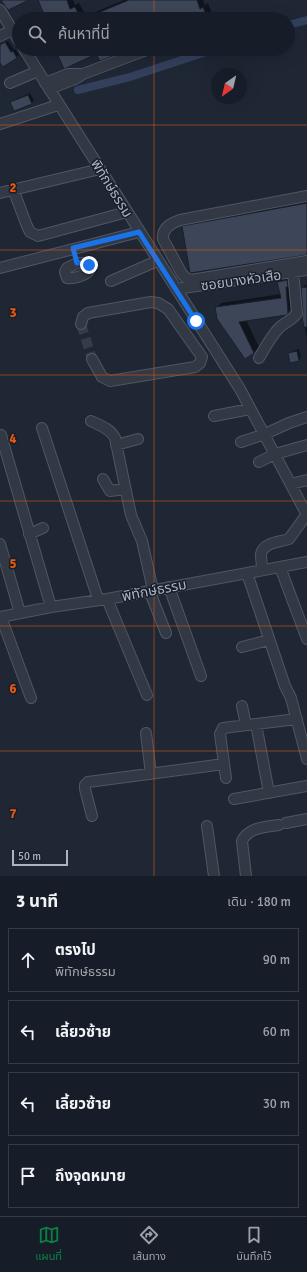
<!DOCTYPE html>
<html lang="th">
<head>
<meta charset="utf-8">
<style>
  :root { --surface:#171d28; --page:#202630; --text:#f1f3f6; --muted:#9ea2a8; --line:#363b45; --accent:#0b8043 }
  body { margin:0; font-family:Signika,"Noto Sans Thai",sans-serif; background:var(--page); color:var(--text) }
  .compass { position:absolute; left:211px; top:68px; width:36px; height:36px; border-radius:50%; background:var(--surface); box-shadow:0 4px 16px #0002; rotate:214deg }
  .scale { position:absolute; left:12px; bottom:10px; width:56px; box-sizing:border-box; padding-left:4px; border:2px solid #acb3c3; border-top:0; font-size:11px; line-height:14px; white-space:nowrap; color:#acb3c3; -webkit-text-stroke:3px #181e2a; paint-order:stroke }
  .stop { position:absolute; width:12px; height:12px; margin:-9px; border:3px solid #1a73e8; border-radius:50%; background:#fff }
  .stop.end { background:#1a73e8; border-color:#fff; box-shadow:0 1px 4px #0008 }
  .list { margin:0; padding:0; list-style:none }
  h2 { display:flex; justify-content:space-between; align-items:center; height:52px; margin:0; padding:0 16px; font-size:17px }
  h2 small { font-size:13px; font-weight:400; color:var(--muted) }
  .list li { display:grid; grid-template-columns:26px 1fr auto; gap:12px; align-items:center; box-sizing:border-box; height:64px; margin:0 8px 8px; padding:0 8px; border:1px solid var(--line); border-radius:0px }
  .list b { display:block; font-size:15px; white-space:nowrap }
  .list p { margin:0; font-size:13px; white-space:nowrap; color:var(--muted) }
  .list em { font-size:13px; font-style:normal; color:var(--muted) }
  .icon { flex:none; width:22px; height:22px; fill:none; stroke:currentColor; stroke-width:2; stroke-linecap:round; stroke-linejoin:round }
  .map { position:relative; flex:none; width:307px; height:876px; overflow:hidden }
  .search { position:absolute; background:var(--surface); box-shadow:0 4px 16px #0002; left:12px; right:12px; top:12px; height:44px; display:flex; align-items:center; gap:10px; box-sizing:border-box; padding:0 14px; border-radius:22px; color:var(--muted); font-size:15px }
  .sheet { height:340px; background:var(--surface) }
  nav { display:flex; justify-content:space-around; align-items:center; box-sizing:border-box; height:56px; border-top:1px solid var(--line); background:var(--surface); font-size:11px; color:var(--muted) }
  nav a { display:grid; justify-items:center; gap:2px }
  nav .on { color:var(--accent) }
  .map>svg:first-child { display:block }
</style>
</head>
<body>
<div class="map">
<svg width="307" height="876" viewBox="0 0 307 876">
  <rect width="100%" height="100%" fill="#1f2735"/>
  <path fill="#0007" d="M39,0H73L75,5L79,3L86,16L124,0H203L205,5L208,3L214,19L217,18V19H47Z
    M8,41L14,50L15,49L19,55L3,66L0,61V45Z
    M30,93L34,101L31,103L12,102L14,100Z
    M307,199V254L183,227L188,221Z
    M292,275L293,307L288,312L246,320L259,347L254,352L245,357L216,308L221,303L281,294L278,282L283,277Z
    M306,285H307V339L303,317L304,312L302,288Z
    M299,349L301,357L299,360L289,353L292,351Z"/>
  <g fill="none" stroke-linecap="round" stroke-linejoin="round">
    <path stroke="#32405c" stroke-width="8" d="M288,25L307,20
      M78,90L130,77L215,49"/>
  </g>
  <path fill="#3d4658" stroke="#1a202c" d="M1,0H29L8,10Z
    M38,0H67L70,9L75,7L81,19H46Z
    M129,0H197L200,9L203,7L208,19H83Z
    M5,42L11,52L13,51L17,58L3,67L0,63V45Z
    M55,49H131L100,61L96,54L64,69Z
    M28,95L32,104L14,111L10,102Z
    M307,203V255L190,273L182,226Z
    M287,280L288,287H286L288,313L287,315L239,322L254,353L245,359L217,319L215,307L281,298L277,282Z
    M307,287V327H304L302,317L303,312L301,288Z
    M297,351L299,361L290,363L288,353Z"/>
  <g fill="none" stroke-linecap="round" stroke-linejoin="round">
    <path stroke="#343c4a" stroke-width="10" stroke-dasharray="10 5" stroke-linecap="butt" d="M81,324L92,359"/>
    <g stroke="#505664" stroke-width="12">
      <path id="minor" d="M0,10L19,41
        M0,36L12,30
        M24,49L240,389L307,515
        M10,83L38,71
        M45,83L68,74H83
        M49,89L75,79L83,74L149,49
        M0,124L58,105
        M13,189L27,226L30,232L38,236L127,212
        M0,193L100,169
        M307,196L180,220C171,223 162,228 163,239L182,274L186,278L191,280L307,261
        M77,263H86L89,265V271C84,276 73,279 67,278L65,272L67,268Z
        M0,268L139,232
        M111,281L157,261
        M176,289L307,270
        M81,324L83,317L88,313L151,302L158,303L168,309L202,357L200,363L195,367L110,381L102,377L92,359
        M259,358C265,348 271,336 279,328C285,322 293,320 297,313L293,272
        M214,416L250,409
        M91,421C99,425 111,429 115,438L131,515L142,541L153,590
        M42,428L98,599
        M1,435L51,607
        M241,442L265,434L289,423L307,417
        M116,445L138,439
        M259,462L275,454L307,445
        M103,479L110,491L125,489
        M291,484L307,480
        M29,534L43,528
        M0,544L20,613
        M280,567L307,639
        M262,570C262,565 261,559 261,554C263,542 281,542 289,539L307,514
        M247,573L285,686L291,698L307,759
        M169,587L201,676
        M149,590L166,633
        M107,599L147,695
        M0,617L51,607L107,599L307,562
        M1,617L31,698
        M242,647L269,640
        M242,706L246,725
        M256,724L269,793
        M146,733L151,774
        M226,778L220,734L223,728L297,719
        M234,799L307,786
        M92,816L85,789V785L88,782L224,764
        M286,823L307,819
        M207,826L214,876
        M246,876L242,841C249,827 265,827 279,825"/>
    </g>
    <use href="#minor" stroke="#323945" stroke-width="10"/>
  </g>
  <g fill="none" stroke-linecap="round" stroke-linejoin="round">
    <path stroke="#1a73e8" stroke-width="5" d="M89,265L86,263H77L73,248L139,232L196,321"/>
  </g>
  <path fill="none" stroke="#e8590c" stroke-width="1" stroke-opacity="0.55" d="M154,0V19M154,49V876M0,125H307M0,250H307M0,375H307M0,501H307M0,626H307M0,751H307"/>
  <g text-anchor="middle" stroke-width="3" stroke-linejoin="round" paint-order="stroke">
    <g font-size="14" fill="#acb3c3" stroke="#181e2a">
      <text transform="translate(112 188) rotate(58)" y="5">พิทักษ์ธรรม</text>
      <text transform="translate(241 280) rotate(-8)" y="5">ซอยบางหัวเสือ</text>
      <text transform="translate(154 590) rotate(-11)" y="5">พิทักษ์ธรรม</text>
    </g>
  </g>
  <g font-size="13" text-anchor="middle" font-weight="bold" fill="#e8590c" stroke="#181e2a" stroke-width="3" stroke-linejoin="round" paint-order="stroke">
    <text x="13" y="192">2</text>
    <text x="13" y="317">3</text>
    <text x="13" y="443">4</text>
    <text x="13" y="568">5</text>
    <text x="13" y="693">6</text>
    <text x="13" y="818">7</text>
  </g>
</svg>
<svg class="compass" viewBox="-18 -18 36 36"><path d="M0-13l5 13h-10z" fill="#e53935"/><path d="M0 13l5-13h-10z" fill="#9ea2a8"/></svg>
<div class="scale">50 m</div>
<div class="stop" style="left:196px;top:321px"></div>
<div class="stop end" style="left:89px;top:265px"></div>
<div class="search"><svg class="icon" aria-label="search" viewBox="0 0 24 24"><circle cx="10" cy="10" r="6"/><path d="M15 15l6 6"/></svg>ค้นหาที่นี่</div>
</div>
<section class="sheet">
<h2>3 นาที<small>เดิน · 180 m</small></h2>
<ul class="list">
<li><svg class="icon" aria-label="ahead" viewBox="0 0 24 24"><path d="M12 20V5M6 11l6-6 6 6"/></svg><div><b>ตรงไป</b><p>พิทักษ์ธรรม</p></div><em>90 m</em></li>
<li><svg class="icon" aria-label="left" viewBox="0 0 24 24"><path d="M17 20v-9H6M10 6l-5 5 5 5"/></svg><div><b>เลี้ยวซ้าย</b></div><em>60 m</em></li>
<li><svg class="icon" aria-label="left" viewBox="0 0 24 24"><path d="M17 20v-9H6M10 6l-5 5 5 5"/></svg><div><b>เลี้ยวซ้าย</b></div><em>30 m</em></li>
<li><svg class="icon" aria-label="arrive" viewBox="0 0 24 24"><path d="M6 21V4h12l-3 4 3 4H6"/></svg><div><b>ถึงจุดหมาย</b></div></li>
</ul>
</section>
<nav>
<a class="on"><svg class="icon" aria-label="map" viewBox="0 0 24 24"><path d="M3 6l6-2 6 2 6-2v14l-6 2-6-2-6 2zM9 4v14M15 6v14"/></svg>แผนที่</a>
<a><svg class="icon" aria-label="directions" viewBox="0 0 24 24"><path d="M12 3l9 9-9 9-9-9zM9 14v-3h6M13 9l2 2-2 2"/></svg>เส้นทาง</a>
<a><svg class="icon" aria-label="saved" viewBox="0 0 24 24"><path d="M7 4h10v16l-5-4-5 4z"/></svg>บันทึกไว้</a>
</nav>
</body>
</html>
